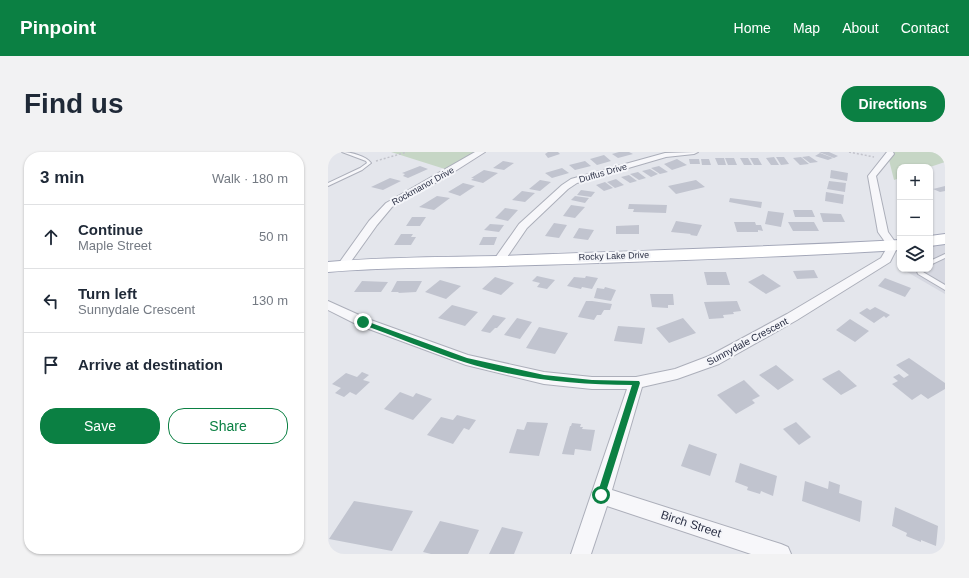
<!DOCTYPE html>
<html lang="en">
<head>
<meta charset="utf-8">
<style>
  :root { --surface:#fff; --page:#f2f2f3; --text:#1f2937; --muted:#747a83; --line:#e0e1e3; --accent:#0b8043 }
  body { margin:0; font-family:Helvetica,sans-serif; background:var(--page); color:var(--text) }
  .controls { position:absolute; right:12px; top:12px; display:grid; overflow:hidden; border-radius:8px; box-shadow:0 1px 3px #0004 }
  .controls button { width:36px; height:36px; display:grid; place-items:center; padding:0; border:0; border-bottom:1px solid var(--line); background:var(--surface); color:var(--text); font:20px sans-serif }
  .stop { position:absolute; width:12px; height:12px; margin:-9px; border:3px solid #0b8043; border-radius:50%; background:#fff }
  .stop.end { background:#0b8043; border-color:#fff; box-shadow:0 1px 4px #0008 }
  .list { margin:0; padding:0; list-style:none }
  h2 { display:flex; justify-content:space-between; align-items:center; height:52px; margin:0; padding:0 16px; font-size:17px }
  h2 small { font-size:13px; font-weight:400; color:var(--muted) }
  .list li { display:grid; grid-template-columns:26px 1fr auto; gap:12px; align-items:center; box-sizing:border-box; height:64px; padding:0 16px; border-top:1px solid var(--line) }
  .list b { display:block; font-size:15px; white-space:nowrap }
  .list p { margin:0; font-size:13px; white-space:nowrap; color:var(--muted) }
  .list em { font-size:13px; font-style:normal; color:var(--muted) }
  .actions { display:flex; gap:8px; padding:12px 16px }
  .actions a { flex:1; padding:9px 0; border:1px solid var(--accent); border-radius:16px; text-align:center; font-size:14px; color:var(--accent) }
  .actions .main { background:var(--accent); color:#fff }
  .icon { flex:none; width:22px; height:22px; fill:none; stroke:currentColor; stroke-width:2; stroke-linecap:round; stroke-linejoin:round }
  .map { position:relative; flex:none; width:617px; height:402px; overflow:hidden; border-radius:16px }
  header { display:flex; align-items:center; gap:24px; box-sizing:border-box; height:56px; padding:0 20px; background:var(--accent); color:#fff }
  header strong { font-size:19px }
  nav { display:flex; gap:22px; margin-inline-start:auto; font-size:14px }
  .intro { display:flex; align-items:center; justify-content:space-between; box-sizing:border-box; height:96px; padding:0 24px }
  h1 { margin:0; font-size:28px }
  .button { padding:10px 18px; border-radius:16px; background:var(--accent); color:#fff; font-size:14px; font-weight:700 }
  main { display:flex; gap:24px; padding:0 24px }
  aside { flex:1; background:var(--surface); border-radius:16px; box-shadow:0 1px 3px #0004 }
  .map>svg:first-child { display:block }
</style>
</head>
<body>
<header>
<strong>Pinpoint</strong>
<nav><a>Home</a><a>Map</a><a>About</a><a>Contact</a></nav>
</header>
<div class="intro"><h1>Find us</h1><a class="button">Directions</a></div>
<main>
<aside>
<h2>3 min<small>Walk · 180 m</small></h2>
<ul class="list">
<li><svg class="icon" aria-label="ahead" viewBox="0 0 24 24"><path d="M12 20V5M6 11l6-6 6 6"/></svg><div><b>Continue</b><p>Maple Street</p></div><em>50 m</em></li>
<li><svg class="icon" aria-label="left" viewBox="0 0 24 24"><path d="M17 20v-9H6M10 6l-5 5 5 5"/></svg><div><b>Turn left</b><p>Sunnydale Crescent</p></div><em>130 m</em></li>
<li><svg class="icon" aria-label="arrive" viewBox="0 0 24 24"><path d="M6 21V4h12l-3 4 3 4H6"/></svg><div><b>Arrive at destination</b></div></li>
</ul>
<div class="actions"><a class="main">Save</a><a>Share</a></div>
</aside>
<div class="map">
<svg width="617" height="402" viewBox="0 0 617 402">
  <rect width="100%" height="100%" fill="#e4e6ec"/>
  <path fill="#d6d8e1" d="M617,87V142L574,117H602V89Z"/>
  <path fill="#c6d6c5" d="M63,0H150L120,18Z
    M559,0H617V10L602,15H572V26L566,28Z"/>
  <path fill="#c1c4cf" d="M220,0H230L232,2L220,6L217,2Z
    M291,0H301L305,2L290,6L284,2Z
    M491,0H501L510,4L506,6Z
    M492,1L505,6L500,8L487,4Z
    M276,3L283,9L269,13L262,7Z
    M481,4L490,10L482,11L474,5Z
    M446,5L451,13H443L438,6Z
    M448,5H456L461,12L453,13Z
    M473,5L481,12L472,13L465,6Z
    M387,6H396L398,13H390Z
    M397,6H406L409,13H400Z
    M412,6H420L424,13H416Z
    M422,6H430L434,13H426Z
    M349,7L359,13L344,18L336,12Z
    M361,7H371L372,12H362Z
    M373,7H381L383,13H374Z
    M175,9L186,11L176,18L165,16Z
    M257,9L263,14L247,18L241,13Z
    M92,14L100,17L80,26L75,24L77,22L74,21Z
    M331,14L340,20L332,22L323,16Z
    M234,16L241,21L224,26L217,21Z
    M322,17L330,22L323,25L314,19Z
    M156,18L170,21L155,31L143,28L146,26H143Z
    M503,18L520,21L519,29L502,26Z
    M310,20L318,26L311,28L302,22Z
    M301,23L309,29L302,31L293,25Z
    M62,26L73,29L55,38L43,35Z
    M288,27L296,33L287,36L279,30Z
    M212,28L223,30L212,39L201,37Z
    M368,28L377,35L348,42L340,34Z
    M501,29L518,31L517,40L499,37Z
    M277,30L285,36L276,39L268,33Z
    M135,31L147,34L132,44L120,40Z
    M617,34V39L612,40L605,37Z
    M253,38L267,40L263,45L249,43Z
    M194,39L207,41L197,50L184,48Z
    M498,40L516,43L515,52L497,49Z
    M109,44L122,46L106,58L91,55Z
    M247,44L261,46L257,51L243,48Z
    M402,46L434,50L433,56L401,50Z
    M301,52L339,53L338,61L305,60L306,57H300Z
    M243,53L257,55L247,66L235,64Z
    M177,56L190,58L180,69L167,66Z
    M465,58H484L487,65H467Z
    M440,59L456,61L453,75L437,72Z
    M492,61L513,62L517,70H495Z
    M84,65H98L92,74H78Z
    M348,69L374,73L369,84L362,83L363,82L343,80Z
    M406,70H427L428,73H433L435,79L430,78V80H409Z
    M460,70H486L491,79H465Z
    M226,71L239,73L231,86L217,84Z
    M162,72L176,73L171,80L156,78Z
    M311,73V82H288V74Z
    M251,76L266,78L260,88L245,86Z
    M73,82H85L83,85H88L83,93H66Z
    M155,85H169L166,93H151Z
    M486,118L490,126L469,127L465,119Z
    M376,120H398L402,133H379Z
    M435,122L453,134L438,142L420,130Z
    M209,124L227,128L219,137L209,135L212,131L204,129Z
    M258,124L270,126L264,137L254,135L253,137L239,134L246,125L257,126Z
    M167,125L186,131L173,143L154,137Z
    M557,126L583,136L577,145L550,134Z
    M112,128L133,134L118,147L97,140Z
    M34,129L60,130L53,140H26Z
    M69,129H94L88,140L70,141L71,140H63Z
    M277,135L288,138L283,149L266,146L269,136L276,137Z
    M322,142H345L346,153H340V156L324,155Z
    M258,149H264L284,152L282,158H276L273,163H269L266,168L250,165Z
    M409,149L413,159L405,160L406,162L395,163L396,166L381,167L376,150Z
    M124,153L150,160L137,174L110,166Z
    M547,155L562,163L558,166L556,164L546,171L531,161L539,156L542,158Z
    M165,163L178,166L169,176H167L162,181L153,179Z
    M189,166L204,170L192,187L176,183Z
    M355,166L368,181L341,191L328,176Z
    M522,167L541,179L527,190L508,178Z
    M290,174L317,176L314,192L286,189Z
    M211,175L240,181L227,202L198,196Z
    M581,206L617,231V237L600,247L593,242L584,248L564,232L570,229L565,225L571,222L576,226L581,223L568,213Z
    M448,213L466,228L450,238L431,223Z
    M511,218L529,234L513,243L494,227Z
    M34,220L41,223L35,228L42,230L28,243L22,240L16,245L7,241L13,236L4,232L18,221L29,225Z
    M416,228L432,244L424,248L427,251L408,262L389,243Z
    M72,240L85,245L88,241L104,247L85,268L56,257Z
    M129,263L148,268L141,278L136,276L125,292L99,283L113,265L125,268Z
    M199,270L220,271L211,304L181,301L189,277L196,278Z
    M468,270L483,285L471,293L455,277Z
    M244,271L253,272L252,275H255L254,277L267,278L263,299L247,297L246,303L234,302L242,274H243Z
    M361,292L389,302L382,324L353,314Z
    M412,311L449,324L445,344L433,339L432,342L419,338L420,335L407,330Z
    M477,329L500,337L501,329L512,333L511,341L534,349L532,370L474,349Z
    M26,349L85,359L64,399L1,387Z
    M567,355L610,374L608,394L593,388V390L578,384L579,381L564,374Z
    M112,369L151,378L140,402H103L95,400Z
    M174,375L195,380L186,402H161Z"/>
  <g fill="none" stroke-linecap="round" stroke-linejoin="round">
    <g stroke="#acafba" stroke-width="2">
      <path id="lane" d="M14,0C23,0 38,4 43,11L34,18L0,34V31L32,16L39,11L38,9Z
        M617,102V106L602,113V109Z
        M588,117H594L595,120L617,133V138L590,122Z"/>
    </g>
    <g stroke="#acafba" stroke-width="2">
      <path id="street" d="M147,0H157L113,28L83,43L64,55L49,73L19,115H11L9,113L11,111L41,69L58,51Z
        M370,0L366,2L338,5L249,31L240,37L199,76L175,111L171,112L165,109L191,72L234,33L243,27L337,1Z
        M559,0H565L566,2L548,24L560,80L570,94L562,110L469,168L391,212L349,227L314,235L284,338L453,392L460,395L463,402H423L279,354L263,402H243L299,237H264L216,232L138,213L30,173L0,158V149L40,167L140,203L216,220L264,225H308L347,217L381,204L459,162L553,106L560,94L550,80L540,24Z"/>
    </g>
    <g stroke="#a3a7b8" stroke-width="2">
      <path id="primary" d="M617,82V92L602,94V84Z
        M572,88V98C439,106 306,110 172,114C115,116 57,115 0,120V110C57,105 115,105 172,104C306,99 439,95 572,88Z"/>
    </g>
    <path stroke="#c2c3cb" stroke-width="1.5" stroke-dasharray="2 2" stroke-linecap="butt" d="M521,0L546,5
      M48,9L79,0"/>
    <use href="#lane" fill="#f7f7fa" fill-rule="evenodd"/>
    <use href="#street" fill="#f7f7fa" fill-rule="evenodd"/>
    <use href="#primary" fill="#fff" fill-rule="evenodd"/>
  </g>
  <path fill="#0b8043" d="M35,168L139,206L216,223L264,228L311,229L312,231L276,346L273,347L270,346L269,343L304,233C247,233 191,227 136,210C101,199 67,184 33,172V169Z"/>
  <g text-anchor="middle" stroke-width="4" stroke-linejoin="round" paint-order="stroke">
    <g font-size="9" fill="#2b3045" stroke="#f4f5f9">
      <text transform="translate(275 21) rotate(-16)" y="3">Duffus Drive</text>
      <text transform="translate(95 34) rotate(-29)" y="3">Rockmanor Drive</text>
      <text transform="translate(286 104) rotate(-2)" y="3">Rocky Lake Drive</text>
    </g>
    <g font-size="10" fill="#2b3045" stroke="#f4f5f9">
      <text transform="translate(419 189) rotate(-28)" y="4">Sunnydale Crescent</text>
    </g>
    <g font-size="12" fill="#2b3045" stroke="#f4f5f9">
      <text transform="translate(363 372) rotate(18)" y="4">Birch Street</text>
    </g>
  </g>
</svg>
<div class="controls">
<button>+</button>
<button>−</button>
<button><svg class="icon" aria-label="layers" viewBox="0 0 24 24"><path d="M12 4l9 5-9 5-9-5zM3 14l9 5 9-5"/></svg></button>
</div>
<div class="stop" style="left:273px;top:343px"></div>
<div class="stop end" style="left:35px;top:170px"></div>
</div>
</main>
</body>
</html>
